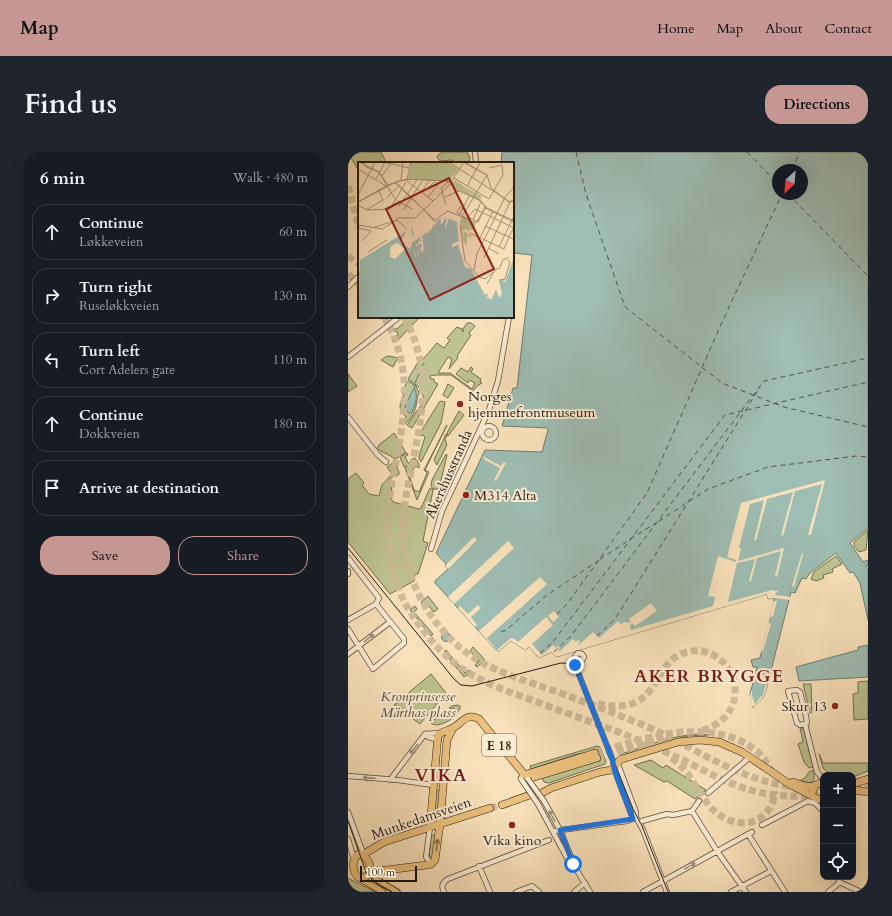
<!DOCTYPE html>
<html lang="en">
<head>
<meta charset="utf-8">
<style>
  :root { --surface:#171b24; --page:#20242c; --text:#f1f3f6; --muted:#9ea1a6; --line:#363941; --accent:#c59692 }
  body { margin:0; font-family:Cardo,serif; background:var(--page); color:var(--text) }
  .controls { position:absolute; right:12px; bottom:12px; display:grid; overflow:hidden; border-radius:8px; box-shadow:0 4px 16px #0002 }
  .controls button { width:36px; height:36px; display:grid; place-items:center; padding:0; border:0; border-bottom:1px solid var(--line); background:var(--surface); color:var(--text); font:20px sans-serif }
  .compass { position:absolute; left:424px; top:12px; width:36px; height:36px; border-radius:50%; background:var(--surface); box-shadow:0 4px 16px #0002; rotate:206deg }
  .scale { position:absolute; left:12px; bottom:10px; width:57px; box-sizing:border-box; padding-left:4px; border:2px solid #261b0f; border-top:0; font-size:11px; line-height:14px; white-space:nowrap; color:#261b0f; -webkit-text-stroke:3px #fbecd3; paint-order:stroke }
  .stop { position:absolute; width:12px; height:12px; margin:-9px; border:3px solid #1a73e8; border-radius:50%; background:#fff }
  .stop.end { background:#1a73e8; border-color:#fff; box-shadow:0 1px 4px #0008 }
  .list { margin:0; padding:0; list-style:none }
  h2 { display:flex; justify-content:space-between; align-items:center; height:52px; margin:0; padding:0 16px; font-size:17px }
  h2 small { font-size:13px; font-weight:400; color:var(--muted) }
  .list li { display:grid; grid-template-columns:26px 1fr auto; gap:12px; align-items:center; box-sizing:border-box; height:56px; margin:0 8px 8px; padding:0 8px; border:1px solid var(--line); border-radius:16px }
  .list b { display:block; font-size:15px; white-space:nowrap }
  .list p { margin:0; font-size:13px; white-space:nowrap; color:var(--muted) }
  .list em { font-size:13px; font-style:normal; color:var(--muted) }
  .actions { display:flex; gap:8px; padding:12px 16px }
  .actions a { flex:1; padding:9px 0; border:1px solid var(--accent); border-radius:16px; text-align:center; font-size:14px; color:var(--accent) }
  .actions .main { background:var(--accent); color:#111 }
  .icon { flex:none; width:22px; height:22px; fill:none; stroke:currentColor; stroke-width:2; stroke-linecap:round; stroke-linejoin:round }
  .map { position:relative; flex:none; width:520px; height:740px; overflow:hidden; border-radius:16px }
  header { display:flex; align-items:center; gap:24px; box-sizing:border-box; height:56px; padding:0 20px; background:var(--accent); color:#111 }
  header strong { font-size:19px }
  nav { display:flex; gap:22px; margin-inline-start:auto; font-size:14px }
  .intro { display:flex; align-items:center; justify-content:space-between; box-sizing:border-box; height:96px; padding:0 24px }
  h1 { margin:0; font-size:28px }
  .button { padding:10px 18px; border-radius:16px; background:var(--accent); color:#111; font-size:14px; font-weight:700 }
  main { display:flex; gap:24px; padding:0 24px }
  aside { flex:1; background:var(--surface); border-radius:16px; box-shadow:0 4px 16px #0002 }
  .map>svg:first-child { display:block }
</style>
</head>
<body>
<header>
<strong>Map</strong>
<nav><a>Home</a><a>Map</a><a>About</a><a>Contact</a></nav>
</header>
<div class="intro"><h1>Find us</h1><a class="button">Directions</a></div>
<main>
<aside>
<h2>6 min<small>Walk · 480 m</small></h2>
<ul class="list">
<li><svg class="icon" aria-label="ahead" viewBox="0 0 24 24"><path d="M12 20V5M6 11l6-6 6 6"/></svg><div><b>Continue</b><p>Løkkeveien</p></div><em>60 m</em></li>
<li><svg class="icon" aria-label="right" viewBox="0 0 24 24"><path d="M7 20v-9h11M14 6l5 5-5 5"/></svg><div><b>Turn right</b><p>Ruseløkkveien</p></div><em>130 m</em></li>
<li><svg class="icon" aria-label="left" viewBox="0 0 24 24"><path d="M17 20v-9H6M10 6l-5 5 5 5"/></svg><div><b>Turn left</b><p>Cort Adelers gate</p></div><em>110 m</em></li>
<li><svg class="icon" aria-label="ahead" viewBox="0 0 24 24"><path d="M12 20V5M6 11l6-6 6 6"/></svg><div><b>Continue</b><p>Dokkveien</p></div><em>180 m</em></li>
<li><svg class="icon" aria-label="arrive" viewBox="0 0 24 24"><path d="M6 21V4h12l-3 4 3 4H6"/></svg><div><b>Arrive at destination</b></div></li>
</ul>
<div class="actions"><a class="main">Save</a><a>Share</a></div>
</aside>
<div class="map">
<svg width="520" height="740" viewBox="0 0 520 740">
  <rect width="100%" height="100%" fill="#f9e2bb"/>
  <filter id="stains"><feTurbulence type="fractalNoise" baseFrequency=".005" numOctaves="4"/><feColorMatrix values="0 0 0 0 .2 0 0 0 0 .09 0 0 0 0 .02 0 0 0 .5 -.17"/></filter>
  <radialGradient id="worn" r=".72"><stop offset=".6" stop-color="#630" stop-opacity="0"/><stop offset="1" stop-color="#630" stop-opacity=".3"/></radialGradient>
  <path fill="#bdc391" stroke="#726f50" d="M6,0H33L38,10L11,11V19L2,4Z
    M94,0H119L122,6L121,11H111L103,8L92,9L89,5L90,3Z
    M62,165H72L51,187L49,186L50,182L49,180L45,178L43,179L45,177H49Z
    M119,171H123L127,174L121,181L123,183L109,204L110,206L101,217L104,207L100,205L90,221H102L124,237L127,231L121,228L120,231L108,222L113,216L120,220L123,215L125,217L123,220L133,227L132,230L134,231L129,234L125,239L103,223H87L82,224L83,227H86V230L90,232L64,276L59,273C65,265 70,257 77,249L71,235L60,227L69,212L77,205L89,191L96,196L102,188L99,186L109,175L114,177L115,180V177Z
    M41,204L50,206L45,215L33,208L37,205Z
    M0,222L9,234L0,240Z
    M60,229L68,234L71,241C69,245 69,250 68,254C67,261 62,267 57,272L55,271L58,265C49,256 52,252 56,242L53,240Z
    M100,232L106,236L100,246L95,243Z
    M92,249L97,250L93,271L73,310L71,307V304L77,285L75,283L73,284L74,278Z
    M111,259L116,263L100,284L99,281Z
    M99,273L77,318L81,320L69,348L57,316L59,314L56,315L52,305L59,301L60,303L57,305L61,312L65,310L63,308L67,306L71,312V316L68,314L61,322L66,338L71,340L79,321L76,318Z
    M46,281L58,301L47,307C41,302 32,300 29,296L31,293Z
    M98,282L99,284L97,287L99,293L89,313L86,308Z
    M98,302L99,303L91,337H85L83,334L84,328Z
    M46,310L51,320V322L49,324L48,323L45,324L41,329L44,338L41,342L45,350L71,357L73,356L82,336L85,338L75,389L80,391L70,422H67L66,429L42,442L0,390V327L8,321L16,331L14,333L21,342L31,344L34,333L44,322L39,315Z
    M520,378L518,398L511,400L506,394V390Z
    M488,404L494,412L484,417L485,420L475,423L476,426L468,429L463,427L466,420Z
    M80,444L90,457L86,460L77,450L75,452L73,450Z
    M67,454L69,457L66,460L85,482L83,484L62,458Z
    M125,495L137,508L129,515L127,513L131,509L122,499Z
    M98,498L117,521L121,518L123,520L116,525L96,500Z
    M83,522L98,541L72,572L46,553Z
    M520,529V567L506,568L505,542L510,541V530Z
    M455,532H463L464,560L462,561Z
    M109,553L112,554V557L106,565L103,561L107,557L105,556L103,557L101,556L104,554Z
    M94,562L97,564L102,562L105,566C99,570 91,575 84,572L83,570Z
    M452,576L456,578L465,615L461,616L456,610L450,592L455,590Z
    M349,582L362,583L340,584L274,604L273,602C298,594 322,584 349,582Z
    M249,594L252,595L258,610L257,612L201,631L196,630L194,626L247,599L226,603L183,617L182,614Z
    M471,602L475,611H520V619L505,625V623H482L475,616Z
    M303,608L315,616L318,613L358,638L347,647L319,629L316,630L286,613Z
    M466,618V627L463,631L452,629L458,625L461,620Z
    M87,638H93L90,663L84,666Z
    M83,683H88L85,705L83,708L81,707Z
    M0,726L27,740H0Z"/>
  <path fill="#9ebdb3" stroke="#6e7c71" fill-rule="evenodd" d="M154,0H520V376L502,391L515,410L520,408V413L518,414L520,418V468L512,431L505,420L502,421L488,401L461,422L458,427L454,426L447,441L443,440L418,538L414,547L405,556L402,542L409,515H405L403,508L412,506L426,451V446L420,447L419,442L208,505L203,500L191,506L181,495L177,498L163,489L151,499H149L87,431V429L100,417L97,414L98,412L88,401L137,298L194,300L200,278L199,276L154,274L165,236H169L184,103L165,101V11H153ZM430,18H454V42H430Z
    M66,236C71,243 67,252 64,260L61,261L58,258L57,254Z
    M93.5 485a4.5 4.5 0 1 1 9 0a4.5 4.5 0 1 1-9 0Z
    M520,493V525L451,529L448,515L510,498V495Z"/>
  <path fill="#f9e2bb" d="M134,304L153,314L156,310L158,311L148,329L146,328L152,316L137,308Z
    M477,328L463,383H460L474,332L447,339L435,384L433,383L445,340L419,347L408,389L406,388L416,348L402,352L391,396L393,397L390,409L436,396L429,425L427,424L433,399L409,406L403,429H401L407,407L389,411L380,450L424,438L430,439L427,443L442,445V448L426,446L420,447L419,442L208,505L203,500L191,506L181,495L177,498L163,489L151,499H149L131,479L192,425L199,432L198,433L139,486L149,498L163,486L167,487L170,490L198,465L205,473L184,492L194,503L205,493L208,496L210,494L212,496L210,498L212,499L225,487L228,490L230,488L232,490L230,492L231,493L245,480L251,486L270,469L273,472L276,470L280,471L283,469L281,467L303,451L309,459L287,474L284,471L282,473L283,478L365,454L367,445L360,444L370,404L388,410V408L379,405L393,351Z
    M126,385L129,388L100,417L97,414Z
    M160,389L166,396L106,452L100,445Z
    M454,401L455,402L446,435L444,434Z
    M426,449H429L425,465L423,464L421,470L423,472L415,499L413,500Z
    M130,453L133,456L123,465L129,473L127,475L110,456L112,454L120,462Z
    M206,459L211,465L205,470L200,464Z
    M420,525H421L418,538L414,547L405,556L402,546L403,539H404V544L407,552L415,542Z"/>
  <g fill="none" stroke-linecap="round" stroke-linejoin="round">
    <path stroke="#6e7c71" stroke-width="1" d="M67,231L76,211
      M66,233L67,236"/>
    <path stroke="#505448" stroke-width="1" stroke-dasharray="5 4" stroke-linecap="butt" d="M228,0L238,42L277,155L374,231L436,255L520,275
      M399,0L430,32
      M445,18L451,0
      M440,42L520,124
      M311,369L360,337L420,315L508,304L520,305
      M282,387L308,371
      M252,407L280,389
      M209,462L219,452L299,341L375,168L434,42
      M153,479H157L199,443L250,409
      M249,484L267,467L412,235
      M206,500L222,485L416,229L520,206
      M192,501L204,491L377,263L520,230"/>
    <path stroke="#cfba99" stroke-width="7" stroke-dasharray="7 3.5" stroke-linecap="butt" d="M0,34L11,76
      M0,104L11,112
      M0,122L11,132
      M36,165C63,210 58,251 50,300C45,326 38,353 40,380C41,403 46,430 57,451C74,480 98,510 128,525C148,536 170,543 192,551C218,561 243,570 268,579C296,590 323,602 349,615C369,625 388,635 410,640C431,645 453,645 475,643
      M56,165C85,216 74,266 63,319C58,343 53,366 56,391C60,433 83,472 115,498C142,519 175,528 207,539C234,549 261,559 288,570C341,591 389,629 447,635
      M250,552C263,554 276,556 288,550C309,540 311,513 331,503C357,489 389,511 387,541C386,561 372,573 353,579
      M247,601C292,588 339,570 386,586C404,593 418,604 425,623
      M249,606L282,596L324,586
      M324,606C330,611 335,616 340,622C353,641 363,666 389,670C396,672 404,671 410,667C421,661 426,651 427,639
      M506,633L520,632
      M461,636L475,635
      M142,656L154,653"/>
    <g stroke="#5b4d3a" stroke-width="6">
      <path id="minor" d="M127,0L128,11
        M0,135L11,124
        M0,205L51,165
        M0,265L30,303L38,310
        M134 281a7 7 0 1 1 14 0a7 7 0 1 1-14 0Z
        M83,397L94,359L141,258L150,229L161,165
        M0,406L31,446L28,452L0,468
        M0,419V422
        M0,477L25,517L56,491V487L28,452
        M0,502L42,470
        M228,509L231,510L234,509L236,505L234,502L230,501L227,504L228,509V515L265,609L266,617L285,667
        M457,572L452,573L449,571L440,539L449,538L452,540L458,564L459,571L457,572L469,620L475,627
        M77,582L80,585L91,588
        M77,582L92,581
        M268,611L271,615L288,660V665L295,678L319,740
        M0,624L50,628L85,633
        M42,628L77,582
        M360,641L402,605
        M196,649L212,678L225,710
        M190,652L219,706L225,712L242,740
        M344,659L369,699L398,740
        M0,660L14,698V703
        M294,669L319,662L325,663L344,659L351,649
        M414,673L460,649L467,651L475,659
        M82,675L78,705L83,712
        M206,679L279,669L287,666
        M400,682L437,740
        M0,687L5,704
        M131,714L142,740
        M491,730L513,740
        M96,740C93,734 94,731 100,727L201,688
        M168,740L184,734L191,740
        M226,740L237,731
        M295,740L404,680
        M383,740L423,719
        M480,740L490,732L492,725"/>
    </g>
    <g stroke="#261b0f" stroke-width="7">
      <path id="major" d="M22,720L31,729L49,740
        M11,726L35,740"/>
    </g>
    <g stroke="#261b0f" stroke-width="8">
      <path id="highway" d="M174,626L176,623L247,601
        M176,627H180L249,606
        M445,630L457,634L466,635
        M505,632L520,627
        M505,638L520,640
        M465,639L467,633L475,630
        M154,653L182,643L192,642L203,636L252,620L263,618L267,616L271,609L274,607L330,590L352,588L371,590L394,600L443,633L470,647L475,648
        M82,675L90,583C94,579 100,579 105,576C114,571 119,560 131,567L180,627
        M11,702C20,704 24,714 21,722C6,736 0,707 11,702Z
        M14,703L36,690L142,656
        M22,720L79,713L83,712L87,708L92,672L99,588L105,576"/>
    </g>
    <use href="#minor" stroke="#fbecd3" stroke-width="4.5"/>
    <use href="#major" stroke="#ecc17e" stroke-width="5.5"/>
    <use href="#highway" stroke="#ecc17e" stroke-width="7"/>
    <path stroke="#261b0f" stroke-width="1" d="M0,396L106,527L113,533L124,534L213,511C223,511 228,515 232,524L285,657L294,674L320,740
      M0,669L18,720L25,729L44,740"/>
    <g stroke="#5b4d3a" stroke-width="6" stroke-linecap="butt">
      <path id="minor-bridge" d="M173,627L190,652
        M180,627L196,649"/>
    </g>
    <use href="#minor-bridge" stroke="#fbecd3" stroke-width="4.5"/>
  </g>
  <defs><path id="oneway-shaft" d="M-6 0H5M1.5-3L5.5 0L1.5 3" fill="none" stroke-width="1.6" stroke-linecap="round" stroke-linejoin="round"/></defs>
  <g stroke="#9b8e7b">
    <use href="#oneway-shaft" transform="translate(21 486) rotate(-38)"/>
    <use href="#oneway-shaft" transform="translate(66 597) rotate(128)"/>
    <use href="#oneway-shaft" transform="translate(21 626) rotate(-176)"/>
    <use href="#oneway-shaft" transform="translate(204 664) rotate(-118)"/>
    <use href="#oneway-shaft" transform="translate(342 714) rotate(-29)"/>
  </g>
  <use stroke="#896e46" href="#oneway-shaft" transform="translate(89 693) rotate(-84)"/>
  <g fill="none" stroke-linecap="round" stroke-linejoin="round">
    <path stroke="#1a73e8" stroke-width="5" d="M225,712L212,678L285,667L266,617L265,609L227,513"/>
  </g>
  <g fill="#8f2418" stroke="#fbecd3" stroke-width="1.5">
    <circle cx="112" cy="252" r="4"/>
    <circle cx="118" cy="343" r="4"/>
    <circle cx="487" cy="554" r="4"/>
    <circle cx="164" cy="673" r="4"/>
  </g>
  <g text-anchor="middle" stroke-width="4" stroke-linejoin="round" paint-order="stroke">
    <rect fill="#fbecd3" stroke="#665a4a" stroke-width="1" x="134" y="582" width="34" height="22" rx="3"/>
    <g font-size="13" font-weight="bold" fill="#261b0f">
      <text x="151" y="598">E 18</text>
    </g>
    <g font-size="14" fill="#261b0f" stroke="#fbecd3" text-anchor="start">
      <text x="120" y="249">Norges<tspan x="120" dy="16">hjemmefrontmuseum</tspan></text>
      <text x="126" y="348">M314 Alta</text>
      <text x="479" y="559" text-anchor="end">Skur 13</text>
      <text x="164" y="693" text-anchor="middle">Vika kino</text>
    </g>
    <g font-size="14" fill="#261b0f" stroke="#fbecd3">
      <text transform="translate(100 322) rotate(-66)" y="5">Akershusstranda</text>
      <text transform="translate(73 666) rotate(-19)" y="5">Munkedamsveien</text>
    </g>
    <g font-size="14" font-style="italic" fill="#534d36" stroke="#fbecd3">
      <text x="70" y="549">Kronprinsesse<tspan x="70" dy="16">Märthas plass</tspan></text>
    </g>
    <g font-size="18" font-weight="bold" letter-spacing="1" fill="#7a1f14" stroke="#fbecd3">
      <text x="361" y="530">AKER BRYGGE</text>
      <text x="93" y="629">VIKA</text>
    </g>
  </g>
  <g transform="translate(10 10)">
    <rect width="156" height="156" fill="#f9e2bb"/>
    <path d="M54,0H90L100,7L92,18L50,16ZM97,18L108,26L124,34L122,38L94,22ZM104,55L118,62L115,68L111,67V72L109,67L105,68L106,74V69L111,73H114L113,76L109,74V85L107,80L106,82L102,60Z" fill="#bdc391"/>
    <path d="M88,55L99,60L101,79L94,82V85L100,83L107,105L113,107L127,133L130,131L129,136L134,137L138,127L141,136L144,131L141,119L143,117L147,120L156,96V156H0L2,98L49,69L42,80L52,87L55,79L53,63L58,78L80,58ZM39,81L47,87L37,97L32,95V89L33,84Z" fill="#9ebdb3" fill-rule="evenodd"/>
    <path d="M88,55L83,63L82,57L71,70L72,66L70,71H66L67,73H64L66,88L57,95L56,88L58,95L60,92L59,86L61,92L63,90L62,84L65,88L63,81L58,85V81L59,84L61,79L63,80L62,75L57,79H55V71L58,78L80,58L88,55L91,56L87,67Z" fill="#f9e2bb"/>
    <path fill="none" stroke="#9ebdb3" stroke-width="2" d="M80,73V130L83,156M79,74L88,58M73,83L76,63M72,98L80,58M0,111L22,112L60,121L135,146L148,143L156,124M9,111L42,106L55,100L65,94L74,82M21,112L67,102L92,105L117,132L130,141M0,113L16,112M114,140L141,141L152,132L156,118M124,144H144L147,133L142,119M1,156L74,97L82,57M6,156L71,102M55,156L76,143L110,140M57,156L97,142L119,143"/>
    <path fill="none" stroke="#a59276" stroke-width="1" d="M1,0L21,10L28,22M6,0L8,5L21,10L30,23M25,0L51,6M91,0L152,40M105,0L129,13L133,26L151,40L156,38M106,0L129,13M0,7L28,24L29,22M24,14L34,0M96,16L131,37L145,13L144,3L131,6M18,17L27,0M49,17L53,0M43,18L45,0M49,19L75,39M38,20L66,48M93,20L106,0M37,21L77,58L90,49L118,61L127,46L156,60M92,22L123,39L127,45M29,23L49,17L91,19M29,24L37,37M109,24L122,1M68,28L77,19M63,31L71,19M0,33L17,0M29,35L41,24M70,35L80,23L77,20M79,35L93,21L90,20M87,35L101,29M0,40L28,24M0,40L40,19L58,17L90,19L99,28L123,39L129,46M0,43L9,48L32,47M38,43L40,39L54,47M88,43L83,26L90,20M41,44L59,18M127,45L156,59M32,47L48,20M8,48L25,38L20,27M45,48L65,18M66,48L77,60M66,48L78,36M108,49L102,45L99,51L112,58M102,52L111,34M105,53L129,13M38,58L39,56H57L68,46M39,58L49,67M115,58L123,40M120,60L110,55L117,47L156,66M120,60L127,45M0,63L24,67L39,58M102,63L107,99L121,115L127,117M127,64L151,75L156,65M17,65L36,59M0,66L13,69L4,79M112,71L146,87M122,76L135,49M126,78L147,35L156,25M141,85L156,54M130,86L141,92M146,87L151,75L156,78M10,90L29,78M126,96L152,40L156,38M141,107L145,98L151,95M116,108L119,91L126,78M127,117L140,106M141,118L147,117L152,101L150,98M129,122L136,110"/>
    <path fill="#8f2418" fill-opacity="0.15" stroke="#8f2418" stroke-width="2" d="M91,16L136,107L72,138L28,47Z"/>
    <rect width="156" height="156" fill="none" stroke="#261b0f" stroke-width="2"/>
  </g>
  <rect width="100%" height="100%" filter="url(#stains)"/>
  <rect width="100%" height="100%" fill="url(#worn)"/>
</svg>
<div class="controls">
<button>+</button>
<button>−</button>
<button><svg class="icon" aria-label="locate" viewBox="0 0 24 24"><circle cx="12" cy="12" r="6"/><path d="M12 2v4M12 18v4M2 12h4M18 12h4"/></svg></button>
</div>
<svg class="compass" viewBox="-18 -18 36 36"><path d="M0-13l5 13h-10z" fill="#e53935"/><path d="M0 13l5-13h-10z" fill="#9ea1a6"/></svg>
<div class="scale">100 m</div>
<div class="stop" style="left:225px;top:712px"></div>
<div class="stop end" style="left:227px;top:513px"></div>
</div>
</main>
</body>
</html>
